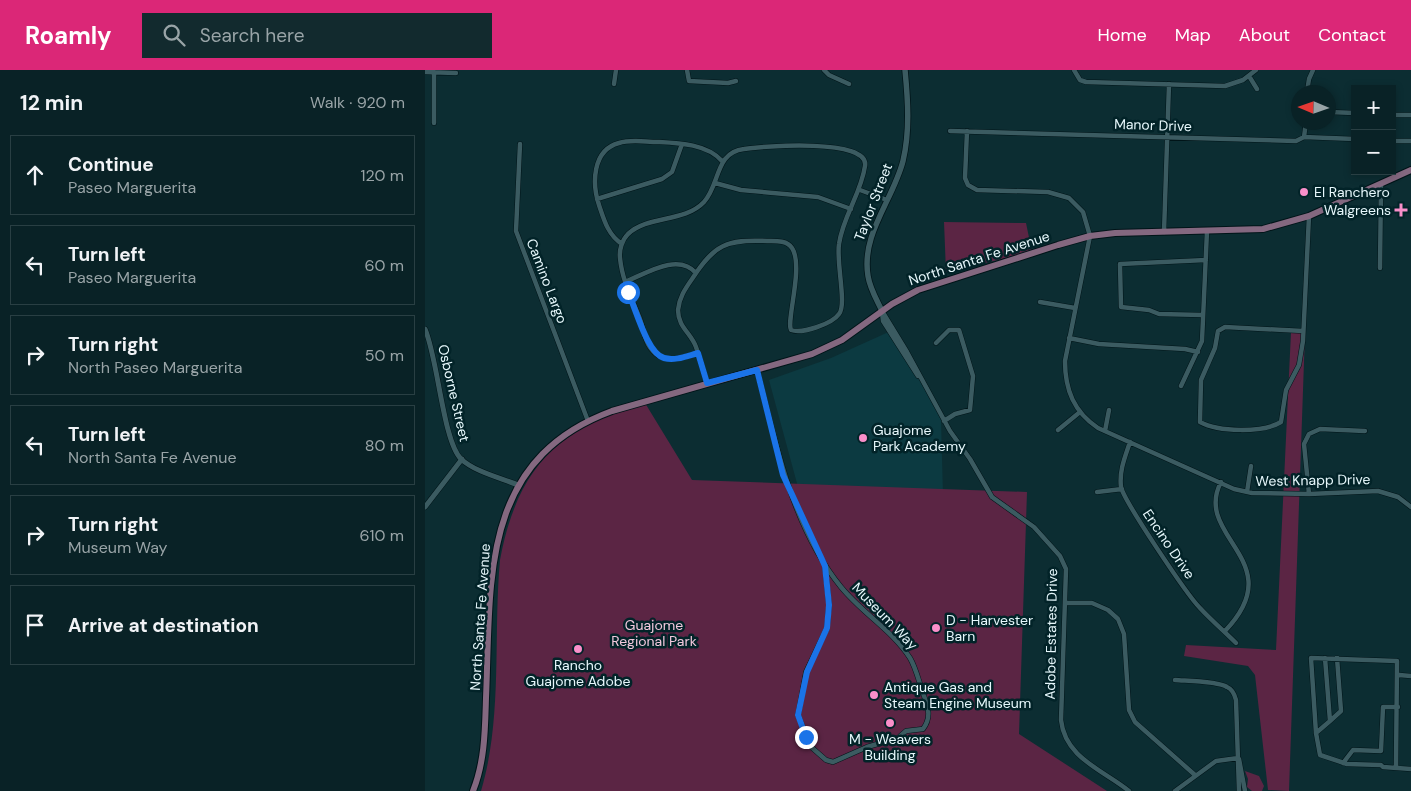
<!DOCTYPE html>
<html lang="en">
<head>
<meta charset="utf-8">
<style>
  :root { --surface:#092226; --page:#122a2e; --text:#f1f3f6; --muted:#99a4a7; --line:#293f43; --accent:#db2777 }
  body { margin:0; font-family:"DM Sans",sans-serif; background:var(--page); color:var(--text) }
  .controls { position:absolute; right:15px; top:15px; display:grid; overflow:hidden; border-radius:0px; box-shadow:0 2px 8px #0003 }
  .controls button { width:45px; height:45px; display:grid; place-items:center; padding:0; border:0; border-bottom:1px solid var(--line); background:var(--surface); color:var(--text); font:25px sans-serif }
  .compass { position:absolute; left:866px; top:15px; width:45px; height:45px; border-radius:50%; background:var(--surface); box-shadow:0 2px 8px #0003; rotate:272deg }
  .stop { position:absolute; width:15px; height:15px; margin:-11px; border:4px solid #1a73e8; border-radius:50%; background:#fff }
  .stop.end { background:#1a73e8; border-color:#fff; box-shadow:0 1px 5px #0008 }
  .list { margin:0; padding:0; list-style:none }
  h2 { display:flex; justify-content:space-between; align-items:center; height:65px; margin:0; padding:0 20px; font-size:21px }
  h2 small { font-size:16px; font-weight:400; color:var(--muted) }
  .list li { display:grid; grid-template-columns:32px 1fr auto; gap:15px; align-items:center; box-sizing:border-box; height:80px; margin:0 10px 10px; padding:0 10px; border:1px solid var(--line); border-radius:0px }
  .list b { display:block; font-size:19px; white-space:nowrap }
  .list p { margin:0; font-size:16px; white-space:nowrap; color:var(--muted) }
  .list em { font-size:16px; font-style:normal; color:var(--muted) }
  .icon { flex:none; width:28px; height:28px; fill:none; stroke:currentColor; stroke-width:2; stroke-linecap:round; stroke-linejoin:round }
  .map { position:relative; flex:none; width:986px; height:721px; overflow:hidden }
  header { display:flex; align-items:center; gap:30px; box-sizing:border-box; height:70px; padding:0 25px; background:var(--accent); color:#fff }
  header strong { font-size:24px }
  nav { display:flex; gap:28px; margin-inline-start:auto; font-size:18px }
  .search { width:350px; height:45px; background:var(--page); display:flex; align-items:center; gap:12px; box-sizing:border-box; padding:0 18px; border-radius:0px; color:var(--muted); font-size:19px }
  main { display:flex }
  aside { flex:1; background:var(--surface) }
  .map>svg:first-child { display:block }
</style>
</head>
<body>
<header>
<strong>Roamly</strong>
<div class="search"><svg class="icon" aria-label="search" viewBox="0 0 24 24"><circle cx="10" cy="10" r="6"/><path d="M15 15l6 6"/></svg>Search here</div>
<nav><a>Home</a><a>Map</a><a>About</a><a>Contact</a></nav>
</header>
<main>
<aside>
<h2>12 min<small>Walk · 920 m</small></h2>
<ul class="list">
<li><svg class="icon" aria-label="ahead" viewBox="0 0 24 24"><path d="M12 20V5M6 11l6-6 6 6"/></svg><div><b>Continue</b><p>Paseo Marguerita</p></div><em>120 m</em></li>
<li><svg class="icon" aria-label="left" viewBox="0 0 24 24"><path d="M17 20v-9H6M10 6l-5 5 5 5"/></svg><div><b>Turn left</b><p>Paseo Marguerita</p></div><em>60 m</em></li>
<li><svg class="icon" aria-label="right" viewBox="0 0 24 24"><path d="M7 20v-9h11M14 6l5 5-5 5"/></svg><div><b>Turn right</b><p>North Paseo Marguerita</p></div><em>50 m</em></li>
<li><svg class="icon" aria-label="left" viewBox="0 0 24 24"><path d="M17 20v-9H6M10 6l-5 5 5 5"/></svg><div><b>Turn left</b><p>North Santa Fe Avenue</p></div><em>80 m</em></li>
<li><svg class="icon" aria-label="right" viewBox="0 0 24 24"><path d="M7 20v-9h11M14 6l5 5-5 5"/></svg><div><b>Turn right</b><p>Museum Way</p></div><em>610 m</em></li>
<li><svg class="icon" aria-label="arrive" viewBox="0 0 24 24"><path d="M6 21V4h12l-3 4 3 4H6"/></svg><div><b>Arrive at destination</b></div></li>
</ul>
</aside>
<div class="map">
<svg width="986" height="721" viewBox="0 0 986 721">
  <rect width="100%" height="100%" fill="#0c2d32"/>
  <path fill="#0c3a41" d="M468,260L516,349L518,425L380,443L344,310L406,288Z"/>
  <path fill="#5b2544" d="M519,152L601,153L607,182L521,202Z
    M866,262L880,263L864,721L843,720L830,605L823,596L759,586L761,575L851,580Z
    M220,333L267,410L602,422L594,664L682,721H56C78,647 68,566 75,490C92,399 132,358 220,333Z
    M820,701L834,706L839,716L837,721H827L822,717L823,709Z"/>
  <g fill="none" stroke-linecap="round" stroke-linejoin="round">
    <g stroke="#001418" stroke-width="5.5">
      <path id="minor" d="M262,0L264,11L303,13L311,11
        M399,0L404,5L424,14
        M649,0L655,10L661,12L800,16L818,10L831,0
        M0,2L31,3
        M824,6L832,19
        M189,14L191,0
        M882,22L884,9L888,0
        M904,42L930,43
        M967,45H986
        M9,53V2
        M525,61L871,71L879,67L930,69
        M542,61L540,108L543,115L552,120L623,122L644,128L658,142L665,166L640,291C640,320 649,342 673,358L809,419L827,423L884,424L953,421L973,427L986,437
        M879,67L881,52
        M967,71H986
        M95,74L91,161L163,351
        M290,113L316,120L393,127L426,139
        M435,120L462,130
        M172,129L237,109L247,102L257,74
        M739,162L744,14
        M197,174C183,165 179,150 174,135C167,114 167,80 194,73C206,69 220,72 233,72C254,73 282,74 297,91
        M955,198L956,115
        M200,212C220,204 253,182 271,203
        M615,232L650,238
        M457,241L482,282L525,361L545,389L567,427L609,457L635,486L641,499L636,650C640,688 678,700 704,721
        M457,242L458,251L493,306
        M778,245L734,244L724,240L696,237L695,194L781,190
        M878,261L800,257L793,261L790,278L776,310L775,352C793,362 838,363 856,352L861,320L874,295L878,271L884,146
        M644,268L674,274L760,279L773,282
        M511,273L524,260H534L548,306L545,340L530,344L519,351
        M273,283C262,286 247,292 236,287C230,284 226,280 223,274C219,266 218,257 215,249C207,229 197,210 195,188C194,180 197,170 203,164C223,145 259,153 279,132C295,115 290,82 319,79C338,76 445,68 440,96C436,124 418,146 414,174C411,192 422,235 414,244C407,254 377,264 366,260C361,251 379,196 367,178C362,170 350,171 342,171C301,169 289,175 267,209C260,219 254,228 253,240C253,257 266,263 271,277C275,288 278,301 282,313
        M332,300C351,374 367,457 416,517C437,543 467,560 485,588C491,598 494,612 498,623C503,637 507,647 498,659L481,661L473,668L442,677L408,692L401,690L385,676L373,645L381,602L402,558L404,535L400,496
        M756,316L777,271L782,161
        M633,360L655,342
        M680,361L684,340
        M705,372C700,387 694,401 696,417C699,431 762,525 775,538C786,550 799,561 811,573
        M796,412C767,467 867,491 800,561
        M672,422L697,419
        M822,422L826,396
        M884,424L879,374L884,364L895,359L940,361
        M640,533H667L683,540L693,549L699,564L704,640L710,652L770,705
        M974,605L986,606
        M750,610C762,611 792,611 802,617C807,619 810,626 811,630L814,721
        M905,651L916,641L912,588
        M891,663L905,651L900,588
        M814,689L820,721
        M918,693L928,680L956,681L958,637H973
        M971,698L972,591L886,588L891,663L895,685L922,694L956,695L958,697L986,699
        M750,721L791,691L813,688"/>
    </g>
    <g stroke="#001418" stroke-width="6">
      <path id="tertiary" d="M0,259C13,289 18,371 36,389C50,402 76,408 93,415
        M0,437L37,389"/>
    </g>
    <g stroke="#001418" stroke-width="7">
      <path id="secondary" d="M457,241C452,230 445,219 443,206C436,164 468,130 478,91C485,61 483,31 480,0"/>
    </g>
    <g stroke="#001418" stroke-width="8">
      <path id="primary" d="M48,721C60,691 60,659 61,628C66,511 54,390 187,341L387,284L417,270L467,234L493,220L633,175L665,166L690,163L838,159L884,146L986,100"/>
    </g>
    <use href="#minor" stroke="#3b5b61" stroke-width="4.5"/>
    <use href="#tertiary" stroke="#3b5b61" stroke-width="5"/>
    <use href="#secondary" stroke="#3b5b61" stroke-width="5.5"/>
    <use href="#primary" stroke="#846880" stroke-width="6"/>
  </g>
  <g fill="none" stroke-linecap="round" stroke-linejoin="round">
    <path stroke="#1a73e8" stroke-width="6" d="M203,222C211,239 222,283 239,288C250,291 262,286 273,283L282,313L332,300L358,405L400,496L404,535L402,558L382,602L373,645L381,667"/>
  </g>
  <g fill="#f98fca" stroke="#022328" stroke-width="2">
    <circle cx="879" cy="122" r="5"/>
    <path d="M973.5 132.5h5v5h5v5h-5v5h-5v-5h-5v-5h5z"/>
    <circle cx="438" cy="368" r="5"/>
    <circle cx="511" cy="558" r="5"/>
    <circle cx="153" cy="579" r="5"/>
    <circle cx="449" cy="625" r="5"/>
    <circle cx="465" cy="653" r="5"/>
  </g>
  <g text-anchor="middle" stroke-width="5" stroke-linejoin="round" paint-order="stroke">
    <g font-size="14" fill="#e7f8fc" stroke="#022328">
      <text transform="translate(728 55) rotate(2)" y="5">Manor Drive</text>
      <text transform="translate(448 132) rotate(-69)" y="5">Taylor Street</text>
      <text transform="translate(554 188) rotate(-18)" y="5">North Santa Fe Avenue</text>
      <text transform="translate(122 211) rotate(69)" y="5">Camino Largo</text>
      <text transform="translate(29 323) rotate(77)" y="5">Osborne Street</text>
      <text transform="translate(888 410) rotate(-1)" y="5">West Knapp Drive</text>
      <text transform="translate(744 474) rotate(56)" y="5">Encino Drive</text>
      <text transform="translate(460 546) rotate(46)" y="5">Museum Way</text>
      <text transform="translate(55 547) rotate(-86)" y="5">North Santa Fe Avenue</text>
      <text transform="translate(626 564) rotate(-89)" y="5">Adobe Estates Drive</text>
    </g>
    <g font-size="14" fill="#e7f8fc" stroke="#022328" text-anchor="start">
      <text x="889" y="127">El Ranchero</text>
      <text x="966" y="145" text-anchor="end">Walgreens</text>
      <text x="448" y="365">Guajome<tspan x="448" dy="16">Park Academy</tspan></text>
      <text x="521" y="555">D - Harvester<tspan x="521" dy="16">Barn</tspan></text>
      <text x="153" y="600" text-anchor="middle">Rancho<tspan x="153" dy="16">Guajome Adobe</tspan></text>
      <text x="459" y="622">Antique Gas and<tspan x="459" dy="16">Steam Engine Museum</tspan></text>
      <text x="465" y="674" text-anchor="middle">M - Weavers<tspan x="465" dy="16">Building</tspan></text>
    </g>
    <g font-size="14" fill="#f3c8dd" stroke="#022328">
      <text x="229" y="560">Guajome<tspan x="229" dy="16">Regional Park</tspan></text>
    </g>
  </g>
</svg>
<div class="controls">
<button>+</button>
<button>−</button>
</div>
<svg class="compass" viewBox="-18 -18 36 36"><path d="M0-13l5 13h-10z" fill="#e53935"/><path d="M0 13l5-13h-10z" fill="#99a4a7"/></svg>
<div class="stop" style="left:203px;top:222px"></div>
<div class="stop end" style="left:381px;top:667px"></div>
</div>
</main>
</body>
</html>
